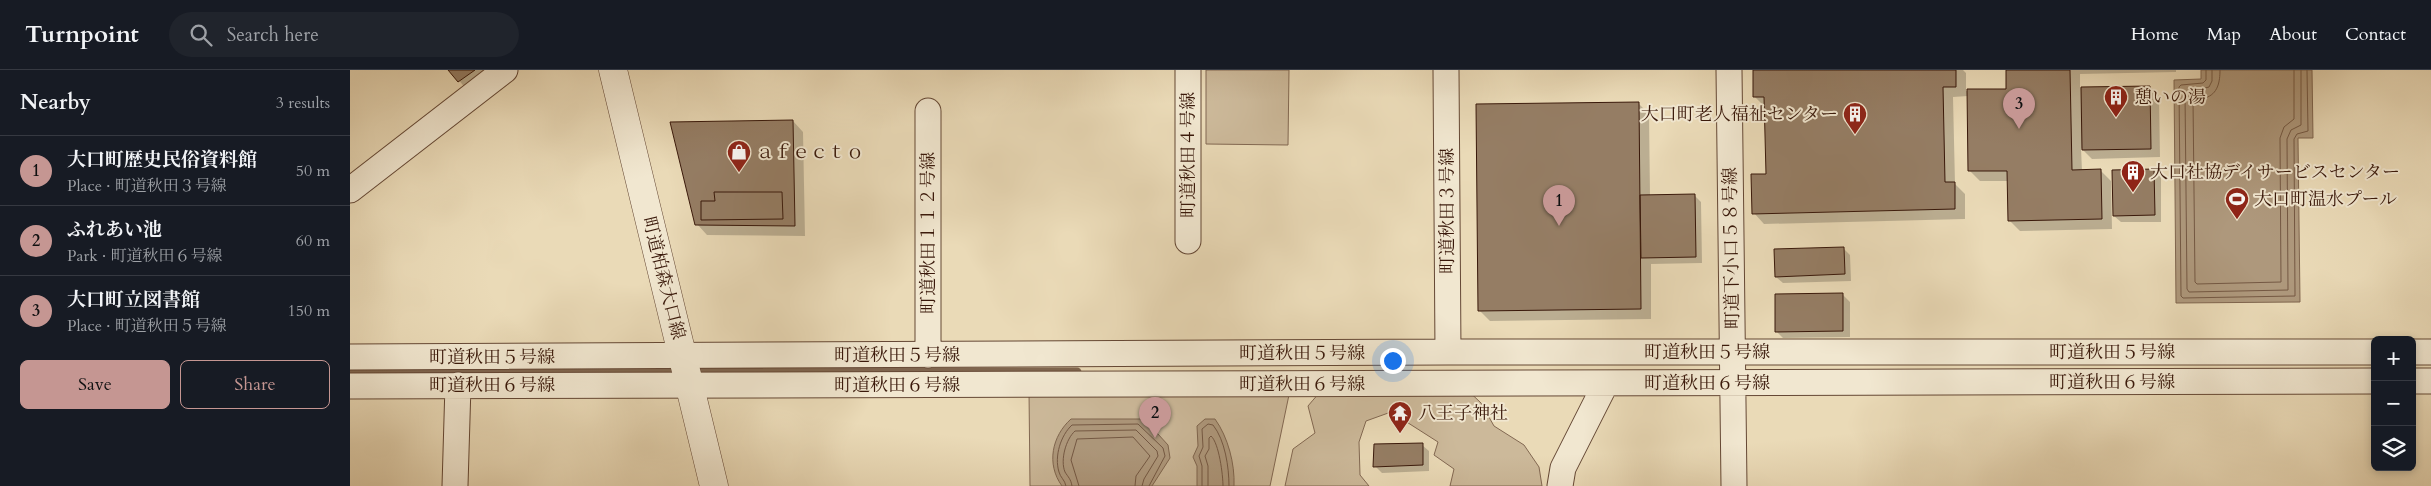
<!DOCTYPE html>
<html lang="en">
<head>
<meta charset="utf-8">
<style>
  :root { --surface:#171b24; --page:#20242c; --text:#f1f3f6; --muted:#9ea1a6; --line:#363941; --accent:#c59692 }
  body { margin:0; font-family:Cardo,"Noto Serif JP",serif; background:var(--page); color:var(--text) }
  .controls { position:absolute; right:15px; bottom:15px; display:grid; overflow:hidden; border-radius:8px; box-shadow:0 2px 8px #0003 }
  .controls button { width:45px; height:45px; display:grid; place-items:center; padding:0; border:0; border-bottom:1px solid var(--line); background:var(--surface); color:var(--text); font:25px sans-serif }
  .you { position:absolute; left:1042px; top:290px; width:18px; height:18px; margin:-12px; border:4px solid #fff; border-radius:50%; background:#1a73e8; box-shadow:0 0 0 8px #1a73e833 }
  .badge { display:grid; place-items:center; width:32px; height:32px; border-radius:50%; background:var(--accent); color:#111; font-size:16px; font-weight:700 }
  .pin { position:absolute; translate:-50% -41px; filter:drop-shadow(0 1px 2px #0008) }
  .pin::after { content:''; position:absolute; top:26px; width:18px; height:15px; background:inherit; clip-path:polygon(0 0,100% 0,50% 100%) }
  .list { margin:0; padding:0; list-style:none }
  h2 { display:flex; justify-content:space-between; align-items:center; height:65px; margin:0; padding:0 20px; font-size:21px }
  h2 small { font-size:16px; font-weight:400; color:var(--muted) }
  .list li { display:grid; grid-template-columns:32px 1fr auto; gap:15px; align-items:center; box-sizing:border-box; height:70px; padding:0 20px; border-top:1px solid var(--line) }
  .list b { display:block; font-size:19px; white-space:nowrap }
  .list p { margin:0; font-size:16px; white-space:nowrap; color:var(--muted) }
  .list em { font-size:16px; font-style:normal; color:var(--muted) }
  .actions { display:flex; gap:10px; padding:15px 20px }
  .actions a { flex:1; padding:11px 0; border:1px solid var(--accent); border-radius:8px; text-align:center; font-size:18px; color:var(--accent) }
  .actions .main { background:var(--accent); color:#111 }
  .icon { flex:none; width:28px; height:28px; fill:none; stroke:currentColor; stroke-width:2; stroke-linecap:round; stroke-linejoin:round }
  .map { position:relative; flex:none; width:2081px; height:416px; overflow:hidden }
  header { display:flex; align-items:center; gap:30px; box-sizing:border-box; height:70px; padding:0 25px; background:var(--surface); border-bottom:1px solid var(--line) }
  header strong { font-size:24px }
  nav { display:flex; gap:28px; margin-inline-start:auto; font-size:18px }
  .search { width:350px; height:45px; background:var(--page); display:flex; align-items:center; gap:12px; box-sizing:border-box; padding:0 18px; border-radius:28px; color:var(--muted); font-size:19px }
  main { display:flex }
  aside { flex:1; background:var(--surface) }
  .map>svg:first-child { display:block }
</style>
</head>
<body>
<header>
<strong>Turnpoint</strong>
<div class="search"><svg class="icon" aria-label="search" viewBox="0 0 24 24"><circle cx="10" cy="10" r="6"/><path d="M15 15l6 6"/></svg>Search here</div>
<nav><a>Home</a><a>Map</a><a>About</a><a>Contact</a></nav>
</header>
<main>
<aside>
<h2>Nearby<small>3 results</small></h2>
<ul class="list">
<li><span class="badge">1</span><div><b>大口町歴史民俗資料館</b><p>Place · 町道秋田３号線</p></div><em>50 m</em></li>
<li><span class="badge">2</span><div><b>ふれあい池</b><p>Park · 町道秋田６号線</p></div><em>60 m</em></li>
<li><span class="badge">3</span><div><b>大口町立図書館</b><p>Place · 町道秋田５号線</p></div><em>150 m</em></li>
</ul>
<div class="actions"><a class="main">Save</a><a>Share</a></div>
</aside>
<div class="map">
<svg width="2081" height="416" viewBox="0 0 2081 416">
  <rect width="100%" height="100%" fill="#eadab7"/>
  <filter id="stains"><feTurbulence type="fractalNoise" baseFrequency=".004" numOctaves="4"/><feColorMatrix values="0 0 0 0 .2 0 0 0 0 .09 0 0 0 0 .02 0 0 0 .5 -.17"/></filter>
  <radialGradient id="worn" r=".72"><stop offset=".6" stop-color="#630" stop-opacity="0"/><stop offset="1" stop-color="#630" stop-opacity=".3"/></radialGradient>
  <path fill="#ccb99a" stroke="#826852" d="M856,0H939L938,75L856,74Z
    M1027,301H1067L1108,311L1131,333L1144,356L1174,375L1189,397L1192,416H1100L1104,399L1084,385L1088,372L1041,342L1016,351L1009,372L1010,405L1019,416H935L943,379L965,363L958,336C982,307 990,304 1027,301Z
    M940,320L920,416H680L679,321Z"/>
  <path fill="#ae987c" stroke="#7f654e" d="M1851,0H1962L1963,68H1948L1950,232L1826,233L1824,10L1851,9Z
    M721,349H790L797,352L818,375L820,388L802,416H712C696,394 702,366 721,349Z
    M855,349H865C878,367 885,394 884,416H847V396L843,387L848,376L847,356Z"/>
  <path fill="#0003" d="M100,0H145L118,21Z
    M1404,0H1613L1616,3V21L1658,20L1657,0H1826V2L1730,4V18L1800,17L1809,26L1810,87L1742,89L1731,78L1732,101L1750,100L1761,111L1762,159L1670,161L1659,150L1658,111H1630L1620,101L1618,26L1603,27L1605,114L1615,124V149L1414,154L1404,143L1417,105L1415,37L1404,26Z
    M1288,33L1299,44L1300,126H1345L1351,132L1352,193L1301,194V249L1140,251L1129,240Z
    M443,51L453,62L455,166L357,165L347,154Z
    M1804,100L1811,107V152H1771L1764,146Z
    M1493,178L1500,185L1501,211L1433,213L1426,207Z
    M1493,225L1500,232V267L1433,268L1427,262Z
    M1072,375L1079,381V401L1032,403L1025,396Z"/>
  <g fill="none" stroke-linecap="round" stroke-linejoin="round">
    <path stroke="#745843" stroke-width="1" d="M1856,0V10L1853,13L1831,15L1829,17L1831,226L1833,228L1945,226L1944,69L1947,64L1958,61L1957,0
      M1862,0V11L1859,17L1835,23L1837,219L1839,222L1938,220L1937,69L1941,60L1951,55V0
      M1870,0C1870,12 1868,24 1855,28C1849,29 1847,28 1843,30L1845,212L1847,214L1931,212L1930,68L1934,57L1944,49V0
      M716,416C715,410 710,407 709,402C704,386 711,365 722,355L788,354L813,378L815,386L799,416
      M722,416C721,409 718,407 715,402C710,390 716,369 725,361L786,360L807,381L808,386L794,409L792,416
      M729,416L721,390L727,369L783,367L800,386L786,406L785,416
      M852,416V396L849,386L853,377L852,359L858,354L863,355C875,370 879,397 879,416
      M858,416V396L855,386L859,379V368L861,366C869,373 873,405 873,416"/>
    <path stroke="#7f654e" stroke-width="9" d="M0,302H727"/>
  </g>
  <path fill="#957d64" stroke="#39180a" d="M98,0H125L108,12Z
    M1403,0H1606V17H1593L1595,112H1605V139L1402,144L1401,104H1416L1414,27H1403Z
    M1656,0H1720L1722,100L1751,99L1752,149L1658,151L1657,101H1618L1617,19H1656Z
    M1800,16L1801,79L1732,80L1731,17Z
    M1289,32L1291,239L1128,241L1126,34Z
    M443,50L445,156L345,155L320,52Z
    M1804,99L1805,145L1763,146L1762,100Z
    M364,122H432L433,149L351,150V131H365Z
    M1345,124L1346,187L1291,188L1290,125Z
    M1494,177L1495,204L1425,207L1424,179Z
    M1493,223V261L1425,262V224Z
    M1073,373V395L1023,397L1024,374Z"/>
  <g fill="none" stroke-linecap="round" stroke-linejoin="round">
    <g stroke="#654835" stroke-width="27">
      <path id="minor" d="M838,0V171
        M1096,0L1098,282
        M1379,0L1384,416
        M0,120L155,0
        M2062,282H2081
        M578,285V41
        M0,287L1098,282H2025
        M2062,311H2081
        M0,316L2025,311
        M105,416L108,315
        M1210,416L1213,398L1256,313"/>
    </g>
    <g stroke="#654835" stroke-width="29">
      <path id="tertiary" d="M263,0L364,416"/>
    </g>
    <use href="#minor" stroke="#f1e7d0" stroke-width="25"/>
    <use href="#tertiary" stroke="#f1e7d0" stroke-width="28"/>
  </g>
  <defs>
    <g id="building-pin" transform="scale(1.25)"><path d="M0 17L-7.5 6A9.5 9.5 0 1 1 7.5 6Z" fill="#8f2418" stroke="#f1e7d0"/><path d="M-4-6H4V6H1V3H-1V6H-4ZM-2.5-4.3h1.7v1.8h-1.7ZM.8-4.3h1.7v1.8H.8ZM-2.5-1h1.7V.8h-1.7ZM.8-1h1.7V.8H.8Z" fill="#fff"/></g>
    <g id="shop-pin" transform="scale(1.25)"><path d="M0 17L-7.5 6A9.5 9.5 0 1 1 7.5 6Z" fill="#8f2418" stroke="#f1e7d0"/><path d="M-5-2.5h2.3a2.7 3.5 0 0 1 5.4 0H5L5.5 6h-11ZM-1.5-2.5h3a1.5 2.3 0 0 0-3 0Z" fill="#fff"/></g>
    <g id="stadium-pin" transform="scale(1.25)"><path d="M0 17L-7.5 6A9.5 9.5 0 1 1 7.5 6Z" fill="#8f2418" stroke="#f1e7d0"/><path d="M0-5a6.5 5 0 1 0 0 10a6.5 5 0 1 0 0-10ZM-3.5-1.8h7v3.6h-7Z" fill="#fff"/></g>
    <g id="temple-pin" transform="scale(1.25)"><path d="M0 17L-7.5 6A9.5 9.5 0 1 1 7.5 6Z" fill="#8f2418" stroke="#f1e7d0"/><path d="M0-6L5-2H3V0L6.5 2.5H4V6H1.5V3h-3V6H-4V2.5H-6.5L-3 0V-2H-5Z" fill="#fff"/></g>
  </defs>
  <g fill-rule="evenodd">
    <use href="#building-pin" x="1766" y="27"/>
    <use href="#building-pin" x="1505" y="44"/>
    <use href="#shop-pin" x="389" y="82"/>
    <use href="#building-pin" x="1783" y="102"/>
    <use href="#stadium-pin" x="1887" y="129"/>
    <use href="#temple-pin" x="1050" y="343"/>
  </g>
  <g text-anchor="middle" stroke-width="4" stroke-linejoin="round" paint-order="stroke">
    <g font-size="18" fill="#39180a" stroke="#f1e7d0" text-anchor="start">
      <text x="1784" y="33">憩いの湯</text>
      <text x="1488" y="50" text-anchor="end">大口町老人福祉センター</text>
      <text x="406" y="88">ａｆｅｃｔｏ</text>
      <text x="1800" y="108">大口社協デイサービスセンター</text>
      <text x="1904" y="135">大口町温水プール</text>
      <text x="1068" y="349">八王子神社</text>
    </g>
    <g font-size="18" fill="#39180a" stroke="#f1e7d0">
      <text transform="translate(838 85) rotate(-90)" y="6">町道秋田４号線</text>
      <text transform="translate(1097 141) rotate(-90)" y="6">町道秋田３号線</text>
      <text transform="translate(578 163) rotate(-90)" y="6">町道秋田１１２号線</text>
      <text transform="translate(1381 178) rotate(-91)" y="6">町道下小口５８号線</text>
      <text transform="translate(314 208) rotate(76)" y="6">町道柏森大口線</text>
      <text x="1357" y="288">町道秋田５号線</text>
      <text x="1762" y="288">町道秋田５号線</text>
      <text x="952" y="289">町道秋田５号線</text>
      <text x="547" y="291">町道秋田５号線</text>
      <text x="142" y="293">町道秋田５号線</text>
      <text x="1762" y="318">町道秋田６号線</text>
      <text x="1357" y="319">町道秋田６号線</text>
      <text x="952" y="320">町道秋田６号線</text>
      <text x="142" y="321">町道秋田６号線</text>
      <text x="547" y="321">町道秋田６号線</text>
    </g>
  </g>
  <rect width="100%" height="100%" filter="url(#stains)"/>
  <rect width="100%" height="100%" fill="url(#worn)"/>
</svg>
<div class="controls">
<button>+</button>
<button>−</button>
<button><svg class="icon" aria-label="layers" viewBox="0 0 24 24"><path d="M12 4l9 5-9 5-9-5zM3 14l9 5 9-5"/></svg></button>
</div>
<div class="you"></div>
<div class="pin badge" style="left:1209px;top:156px">1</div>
<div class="pin badge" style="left:805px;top:368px">2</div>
<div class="pin badge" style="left:1669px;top:59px">3</div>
</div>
</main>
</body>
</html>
